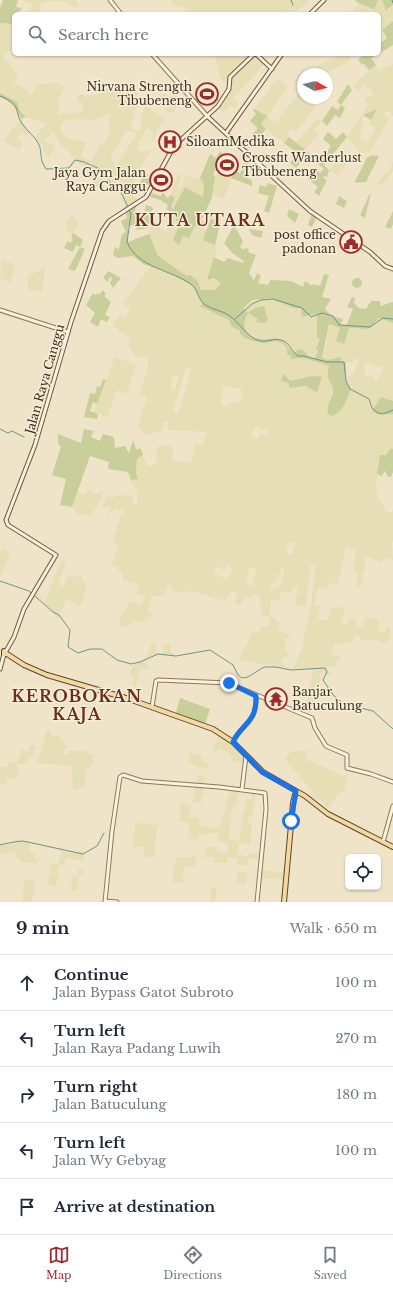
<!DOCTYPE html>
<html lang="en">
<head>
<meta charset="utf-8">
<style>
  :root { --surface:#fff; --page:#f6f6f7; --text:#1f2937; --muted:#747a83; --line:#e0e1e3; --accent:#9e2a2b }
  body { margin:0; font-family:"Libre Baskerville",serif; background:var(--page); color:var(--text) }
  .controls { position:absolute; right:12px; bottom:12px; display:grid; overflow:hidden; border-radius:6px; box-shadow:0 1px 3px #0004 }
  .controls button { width:36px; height:36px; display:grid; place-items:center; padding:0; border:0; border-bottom:1px solid var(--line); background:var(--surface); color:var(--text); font:20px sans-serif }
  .compass { position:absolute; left:297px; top:68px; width:36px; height:36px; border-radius:50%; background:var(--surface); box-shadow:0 1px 3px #0004; rotate:98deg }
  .stop { position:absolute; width:12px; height:12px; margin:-9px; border:3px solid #1a73e8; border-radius:50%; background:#fff }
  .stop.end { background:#1a73e8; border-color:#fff; box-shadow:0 1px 4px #0008 }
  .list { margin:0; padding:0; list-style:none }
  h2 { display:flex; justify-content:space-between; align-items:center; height:52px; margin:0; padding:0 16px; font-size:17px }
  h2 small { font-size:13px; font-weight:400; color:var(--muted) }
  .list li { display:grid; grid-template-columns:26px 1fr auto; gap:12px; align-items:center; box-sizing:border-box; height:56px; padding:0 16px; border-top:1px solid var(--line) }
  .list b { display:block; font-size:15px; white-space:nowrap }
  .list p { margin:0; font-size:13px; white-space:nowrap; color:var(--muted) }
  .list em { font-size:13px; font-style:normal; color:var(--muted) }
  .icon { flex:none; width:22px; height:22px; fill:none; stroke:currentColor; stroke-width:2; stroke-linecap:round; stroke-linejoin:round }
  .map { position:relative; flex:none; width:393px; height:902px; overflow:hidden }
  .search { position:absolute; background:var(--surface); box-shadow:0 1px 3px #0004; left:12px; right:12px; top:12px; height:44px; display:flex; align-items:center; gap:10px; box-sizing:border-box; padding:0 14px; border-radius:6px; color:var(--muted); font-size:15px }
  .sheet { height:332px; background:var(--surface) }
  nav { display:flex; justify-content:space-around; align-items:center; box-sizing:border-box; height:56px; border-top:1px solid var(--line); background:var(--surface); font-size:11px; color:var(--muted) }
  nav a { display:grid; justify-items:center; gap:2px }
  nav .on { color:var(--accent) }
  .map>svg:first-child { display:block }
</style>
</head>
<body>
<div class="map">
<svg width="393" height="902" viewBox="0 0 393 902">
  <rect width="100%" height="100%" fill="#f0e4c8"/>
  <path fill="#e6deb5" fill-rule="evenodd" d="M23,0H74L77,1L78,8L63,1H49L43,2L40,6V14H29L33,5Z
    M172,0H307L308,4L295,11L297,14H188L184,8L172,5Z
    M378,0H382L389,9L392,5L393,8V21L379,32V14H348L359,4L371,7L374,10Z
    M14,20V51L7,52L2,56L18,75L14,83L26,89L30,96L38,84L57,83L64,86L60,97L57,96L59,114L64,113L82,112L83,103L77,101L79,93L88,96L101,94L102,88L111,87V90L133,88L137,89V98H140L130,128L140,131L143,110L146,106L165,119L158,128L153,143L151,140L154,132L147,128L136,149L143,152L145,150L150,151L134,181L139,188L130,194L138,199L126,211L119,192L106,178L98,188L85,172L87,167L75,162L66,173L63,171L76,157L71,156L70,152L61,145L53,132L44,141L55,146L49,157L43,151V145L34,137L47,124L26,117L20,111L12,98L3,96L0,93V23L11,24ZM111,113L108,127L110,130L104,144L100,145L91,161L81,156L86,142L67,138L61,132V124L64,121L73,119L94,120ZM126,130L137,133L116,167L111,157Z
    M215,54H264L259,60L264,64L233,99L238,103L235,109L230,105L223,113L215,104L224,93L227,84L220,78Z
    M341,54H350V61L324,74H321L318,71L316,66Z
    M393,64V117L388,110L383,114L389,118L370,153L364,150L362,154L347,137L368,105L365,99L373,94L370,87L367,89L365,84L358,91L353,85L376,65L379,70ZM377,109L369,124L375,128L368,142L360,139L363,115Z
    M278,78L288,86L267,116L275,123L298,94L316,107L296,132L291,129L286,135L289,137L284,143L260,124L254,109Z
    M164,94L170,97L174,94L181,101L171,114L157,101Z
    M318,118L322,121L314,130L318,134L305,150L296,143Z
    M21,119L29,133L26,136L21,132L17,138L23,144L19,150L3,141Z
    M339,158L347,163L338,176L329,170Z
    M393,161V171L383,185L376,184L389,170Z
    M227,170L234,171L224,199L213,194L215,176Z
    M178,174L182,175L177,187L180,189L186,175L199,180L201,178L204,184V197L185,187L173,209L170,207L175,197L170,195Z
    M167,214L174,216L183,235L190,238L195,226L207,230L203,239L215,245L217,252L213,261L208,280L214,278L217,281L221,283L219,287L215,290H201L187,276L158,256L149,236V228L150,223H152L167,232Z
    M72,215L77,219L79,226L78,229L75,228L73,233L66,230L68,227L65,224Z
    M2,260L14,264L11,283L2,278L0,283Z
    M151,266L168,272L193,286L203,304L201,306L229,320L235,328L251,340L279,342L287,348V354L291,356L290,358L303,357L329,366L327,377L333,386L332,395L326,409L334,416L342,408L351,390L347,386L345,379L354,373L359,360L356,359L352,363L341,361V358L328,360L322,358L327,343L329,324L340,328L369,329L379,318L393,323V401L381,397L377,403L378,414H393V449L388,452L378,465L376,489L379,500L388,514L393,511V542H392L393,560L387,558L380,562L366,556L361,587L356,586L357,576L356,572H353L356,550L346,547L338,584L328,583L327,589L318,588L314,605L320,606L318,619L328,621L332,607L345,608L341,623L347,624L350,617L356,619V626L362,627L365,617L379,620L377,631L385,633L386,627L391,628L388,642L383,643L376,640H362L359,638L360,635H355L354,641L341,645L333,644L332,655H339L341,660H337L336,668L330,666L327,669L332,675L322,673L320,676V683L313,706L306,705L313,669L293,668L304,644L303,641L311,606L315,565L311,564L306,606H295L298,587H292L291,593L281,592L280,599L271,600L270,616L279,622L278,630L288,634L291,637L286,638L285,649L290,656L283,658L280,661L288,668L239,660L253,631L259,632L261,626H268L270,616L262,615V607L260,605L261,597L252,594L251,599L245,595L241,604L239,605L234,602L238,594L234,591L230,593L226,601L192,591L172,593V586L167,585L166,595L151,596L148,612L155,615L146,618L145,622L134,621L128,627L119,625L123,611L126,610L129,601L141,606L145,596L137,594L138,585L122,580L123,573L118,570V567L111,566L118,549L114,541L118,523L120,522L121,515L125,514L126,512L116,508L107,517L111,508L108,506L105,508L102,506L107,497H114L116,494L119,496L133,495V504H137V490L135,489L131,480L138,479L136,473L137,459L143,455L147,466H151L157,462L156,448L169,445L173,448L172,461L191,463L195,444H204V437L207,432L168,430V422H164L163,430L148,435L137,427L147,397L139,394L148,369V357H136L127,343L131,338L113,326L120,314L126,318L130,309L122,304ZM365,362L383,368L376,382L372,375L364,378ZM186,368L191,369L189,379L178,414L173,412ZM174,375L179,377L174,391L170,389ZM285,375L290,381L312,376L314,390L289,383ZM223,386L237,388L242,390L241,402H232L226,406L220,403ZM256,426L263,431L265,428L269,431L266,436L261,433L257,439L250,435ZM289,542L296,544L292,555L286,553ZM228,564L233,569L229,576L225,579L215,573V566L225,569ZM249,568L256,569L253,586L246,584ZM282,568H284V574L281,584L277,587L270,589L271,583H275Z
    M41,267H45L42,292L28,290V274L41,271Z
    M271,298L282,301L288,306L301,308L307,317L317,314V338L320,339L315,358L294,353L290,350L288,346L271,337L260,339L248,333L244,327L243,308L252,300ZM264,307L268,320L264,323L257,322L258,319L248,313Z
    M115,357L136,365L127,393L116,391L107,418L94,412Z
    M88,489L96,494L101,490L105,492L102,493V498L91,516L78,514L72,507L78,492L85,495Z
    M3,549L10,553L0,578V552Z
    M61,561L66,562L58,584L63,586L68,575L75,578L77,574L83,577L82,581L86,583V589L82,604L78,605L66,599L58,619L42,601L34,595L36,591L39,594L38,596L45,601Z
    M151,642H155L157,653H163V644H171V653H174V656L156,655L144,660L149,669H140L136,686L133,685L134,677L130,674L132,666L144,660L148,654Z
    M47,730L51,732V736L60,735V741H64L65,745L68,746L67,749H63L62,754L68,755L70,751H85L93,755V766L90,765L89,769L86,770L85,787L73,790L71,766L37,763Z
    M219,734L246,755L242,763L233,761L230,754L224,750L218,748L216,753L213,752Z
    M31,745L36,746L32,757L28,758L27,763L17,764L20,776L7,779V784H0V767H8L9,762L19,761L21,750L28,751Z
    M297,751H306L305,758L347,778L345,790L338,794L328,808L320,800L311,797L314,793L285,759L289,753Z
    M191,753L202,755L201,760L207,762L206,764L209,765L207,769L189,763Z
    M198,775L205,777L201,804L192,802Z
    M230,789L239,790L236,806L232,807L229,840L239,841L246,799H252V792L256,793L252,816H249L248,822L252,823L251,844L239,843L238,849V855L248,856L249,853L261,854L260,859L249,858L248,865H237L238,859L228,857L227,863H221L215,862V857H206L207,847H217V852L227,854L228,843L218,841V834L208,833V835L199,834L198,840L188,839L189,823L179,821L181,802L191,805L189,817L199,818V826L219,828L225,812Z
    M135,823L157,825L154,858L144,856V847L134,846Z
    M15,839L30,843L29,852H35L34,858L38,859L37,864L20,861L14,852L2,854L0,856V844H14Z
    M83,848L84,861L66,858L64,865H59L56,887L47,884L51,864H59L61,850L75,853Z
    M197,856L195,867L184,866L182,883L172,882L176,858Z
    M78,869L84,871V875L79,874L77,891L71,890L72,877H77Z
    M260,870L286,873L285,880L259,878Z
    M237,871L248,873L246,885L236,883Z
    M24,880L35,881L32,902H22Z
    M211,887L217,888L215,902H210Z"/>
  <path fill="#c9cf9b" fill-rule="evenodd" d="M3,0H18L16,7L22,8L17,14H14L12,24L0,23V8Z
    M355,0H378L374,10C369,5 360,6 355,0Z
    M382,0H393V5L386,10Z
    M393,21V45L379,54V44L387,38L382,30Z
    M365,54H379L371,58L376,65L369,70L363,63L362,65L358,59Z
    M348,84L352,90L341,105L345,108L340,118L335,115L327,126L322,121L332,106L338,110L341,105L337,102Z
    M0,93L17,102L20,111L26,117L21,119C16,109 11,101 0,97Z
    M254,109L267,116L261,124L266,129L256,141L251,136L258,128L250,121L256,114L253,111Z
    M377,109L371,120L363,115Z
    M328,132L336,139L343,132L347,137L324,165L329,170L327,177L324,176L323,178L327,180L319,196L314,192L318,187L307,178L315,168L320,173L324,169L318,164L331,146L323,139Z
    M289,137L314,157L310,163L304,158L296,168L290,163L297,153L284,143Z
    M220,151L225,157L221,163H218L213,175L215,176L212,198L201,221L205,223L202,228L195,226L189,238L183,236L179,245L173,240L179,226L174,216L170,215L172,211L166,210L168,205L160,200L150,197L151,193L161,196L162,193L165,194V196L168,198L170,195L175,197L171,207L173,209L185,187L203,197L204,184L200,178L210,154L216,158Z
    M371,155L379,156L366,182L354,183L368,156L371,157Z
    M232,161L236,163L234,171L240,173L245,161L250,164L243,175L252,181V186L231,178L233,171L227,170Z
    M145,173L148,175L147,178L153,182L151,186L144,183L142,189L139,184Z
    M268,183L277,186L269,213L264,211L269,196L258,193L260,185L266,187Z
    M370,193H371L365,218L360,215Z
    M339,196L347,201L344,208L336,204Z
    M138,199L135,211L144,213L146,205L153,207L149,228L137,230L136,225L128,226V242L149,234L158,256L187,276L190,275L197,280L201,290H215L221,283L214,278L207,280L214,257L224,262L228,258L243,263L244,261L232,253L224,243L234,225L243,241L240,247L244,250L245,248L249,249L248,252L256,255L249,273L254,280L257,273L261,276L258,283L268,285L270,280L291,281L303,287L305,281L312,286L313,284L320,286L324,274L329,275L322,297L331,299L325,309L332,316L343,319L341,324L346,326L353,309L347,307L352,297L355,298L354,303L359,308L366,309L371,301H380V306L393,302V323L379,318L369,329L349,328L344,344L336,341L340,328L329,324L322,358L328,360L341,357V361L346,362C346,373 343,382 351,390C346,400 343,414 330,416C323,408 331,402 333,393C334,386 331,385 328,378C327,375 328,370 329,366C320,363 301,355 294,359L290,358L291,356L287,354V348C276,336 273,344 262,343C256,342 249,340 243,337V335L240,334V331L231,326L229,320L200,306L203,303L193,286L168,272L143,264L133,256L117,258L113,255L115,247L119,249L122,234L126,232L121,221L127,218L126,211ZM271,298L293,308H301L302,317L317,314V338L320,339L316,348L318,351L315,358C307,359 306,350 299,349L294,353C288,349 287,343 280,340C273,336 269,340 262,339C246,338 240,326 248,313L258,319L256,322L264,323L268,320L264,306L255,308L248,313L243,308L252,300Z
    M289,209L299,214L295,223L287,216Z
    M393,211V224L391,229L385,227Z
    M312,213L317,217L312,227L308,225Z
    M211,218L220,225L215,245L203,240Z
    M249,229L263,231L261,238L252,235Z
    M73,233L83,240L80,247L85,249L75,271L68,269L80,247L76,245L73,252L64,248L68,241L70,243L73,240L71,237Z
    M108,271L121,278L113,288L110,283L112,278L110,277L108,282L103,278Z
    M352 283a5 5 0 1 1 10 0a5 5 0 1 1-10 0Z
    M103,290L106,294L104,296L111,302L105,315L110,317L107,322L101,319L98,327L90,322L95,313L86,305L93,293L95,295L97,293L99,295Z
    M284,374L290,381L312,376L322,377L317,392L305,386L289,388V383L281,381Z
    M103,379L106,380L97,404L93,402L90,411L98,414L97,419L84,417L90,393L95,394L97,386L100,387Z
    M381,397L393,401V414H378L372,411Z
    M84,429L94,431L91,437L100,441L103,434L114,437L115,448L125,446L129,453L133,440L136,449H139L140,447L143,455L137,459L136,473L138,479L131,480L128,472L108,469L109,462L90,456L72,507L60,505L66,479L52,475L61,446L58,444V434L81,443Z
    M391,448L393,449V472L391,477H388L385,471L382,476L377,474L380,455H386Z
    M180,698L210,709L204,728L175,717Z"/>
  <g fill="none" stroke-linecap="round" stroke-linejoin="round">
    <path stroke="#6f938a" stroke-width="1" d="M291,0L293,5
      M392,0L393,3
      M0,96C25,106 12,112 24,126C28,132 35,137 38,143C43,150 38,158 46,169L69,168L75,160L84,162L104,171L111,185L121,192L128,207
      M129,210L131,214L127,242C137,268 173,270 192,285C197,289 198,298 203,303C208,308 218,310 225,313C237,319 243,332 255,339C264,344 272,338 281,340C290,342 291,352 298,356H304L327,362H344L346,381L350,389L369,399L372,408L378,413L383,414L393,410
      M235,319L252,304L261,300L273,299L302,308L311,317L322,313L333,316L339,325L370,327L383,318L393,319
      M0,429L8,433L12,431L24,437
      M0,581L29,591L53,612L59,615L70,630L68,647L78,653L90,649H102L117,660L131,664L140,662L158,654L176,656L210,650L233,665L238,675L242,678L248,677L264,667H276L291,670L325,668L327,672L323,680L334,696L344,704L373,711L393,729
      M0,845C2,844 19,841 23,841L83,854L97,846L104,833"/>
    <g stroke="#8d765c" stroke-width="5">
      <path id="tertiary" d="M110,0L121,14
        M152,54L208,117
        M0,310L68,332
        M152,707L156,681L158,680L228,683L312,718L315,728L326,746L347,755V768L371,774L393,782
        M233,742C242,723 257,724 256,696
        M242,789L246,756
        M383,842L393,806
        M105,901L117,902
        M105,902L112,831L120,777L123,775L142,781L219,787L265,793L266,809L257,902"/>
    </g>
    <g stroke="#6f573f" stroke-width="5">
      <path id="secondary" d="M310,14L324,0
        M208,117L310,211L370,252L385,266L393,269
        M226,133L282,54
        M6,651L14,637L24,609L56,555L8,525L6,520L35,445L71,322L102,231L109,221L146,197L174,146L218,106L229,89L230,77L253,55L256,54L272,69
        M0,669L4,654"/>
    </g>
    <g stroke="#5b4430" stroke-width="6">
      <path id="primary" d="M4,651V654H7L24,665L47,675L126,698L213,729L233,742L263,772L305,796L328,814L393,847
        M284,902L293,803L296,791"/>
    </g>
    <use href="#tertiary" stroke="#faf1dc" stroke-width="3"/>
    <use href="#secondary" stroke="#faf1dc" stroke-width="3"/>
    <use href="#primary" stroke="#f3d9a0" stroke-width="4"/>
  </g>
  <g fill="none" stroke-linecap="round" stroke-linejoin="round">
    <path stroke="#1a73e8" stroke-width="5" d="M229,683L256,696C257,724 241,723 233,742L262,772L296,791L291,821"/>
  </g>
  <defs>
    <g id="stadium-ring" transform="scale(1.15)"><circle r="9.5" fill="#f7eed8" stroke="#9e2a2b" stroke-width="1.5"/><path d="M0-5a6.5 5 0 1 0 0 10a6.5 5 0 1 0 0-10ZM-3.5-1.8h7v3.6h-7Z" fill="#9e2a2b"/></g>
    <g id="hospital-ring" transform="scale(1.15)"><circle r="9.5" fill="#f7eed8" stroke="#9e2a2b" stroke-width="1.5"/><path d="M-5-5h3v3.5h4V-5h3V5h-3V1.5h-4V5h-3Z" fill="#9e2a2b"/></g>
    <g id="civic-ring" transform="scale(1.15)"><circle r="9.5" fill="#f7eed8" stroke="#9e2a2b" stroke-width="1.5"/><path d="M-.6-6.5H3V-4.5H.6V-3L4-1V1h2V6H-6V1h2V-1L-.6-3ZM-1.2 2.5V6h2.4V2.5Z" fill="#9e2a2b"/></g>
    <g id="temple-ring" transform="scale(1.15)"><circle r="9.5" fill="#f7eed8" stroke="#9e2a2b" stroke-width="1.5"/><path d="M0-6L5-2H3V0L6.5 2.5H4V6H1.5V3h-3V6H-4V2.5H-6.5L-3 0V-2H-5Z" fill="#9e2a2b"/></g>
  </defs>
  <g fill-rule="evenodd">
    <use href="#stadium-ring" x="207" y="94"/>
    <use href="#hospital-ring" x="170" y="142"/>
    <use href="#stadium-ring" x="227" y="165"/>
    <use href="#stadium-ring" x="161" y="180"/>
    <use href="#civic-ring" x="351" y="242"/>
    <use href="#temple-ring" x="276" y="699"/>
  </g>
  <g text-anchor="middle" stroke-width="3" stroke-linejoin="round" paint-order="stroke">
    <g font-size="12" fill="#3d2e20" stroke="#f7eed8" text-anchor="end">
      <text x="192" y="91">Nirvana Strength<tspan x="192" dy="14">Tibubeneng</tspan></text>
      <text x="186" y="146" text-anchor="start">SiloamMedika</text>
      <text x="242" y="162" text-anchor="start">Crossfit Wanderlust<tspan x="242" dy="14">Tibubeneng</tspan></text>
      <text x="146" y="177">Jaya Gym Jalan<tspan x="146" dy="14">Raya Canggu</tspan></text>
      <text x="336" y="239">post office<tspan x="336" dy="14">padonan</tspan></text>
      <text x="292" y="696" text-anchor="start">Banjar<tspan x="292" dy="14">Batuculung</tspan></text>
    </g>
    <g font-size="12" fill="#3d2e20" stroke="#f7eed8">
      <text transform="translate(45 379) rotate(-74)" y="4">Jalan Raya Canggu</text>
    </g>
    <g font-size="16" font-weight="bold" letter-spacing="1" fill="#6b2e1e" stroke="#f7eed8">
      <text x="200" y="226">KUTA UTARA</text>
      <text x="77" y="702">KEROBOKAN<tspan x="77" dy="18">KAJA</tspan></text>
    </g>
  </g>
</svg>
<div class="controls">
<button><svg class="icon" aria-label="locate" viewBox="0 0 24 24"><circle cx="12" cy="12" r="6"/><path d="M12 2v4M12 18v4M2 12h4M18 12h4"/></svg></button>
</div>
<svg class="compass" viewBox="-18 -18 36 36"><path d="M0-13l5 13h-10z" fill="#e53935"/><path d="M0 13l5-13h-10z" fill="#747a83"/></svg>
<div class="stop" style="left:291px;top:821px"></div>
<div class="stop end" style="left:229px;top:683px"></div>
<div class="search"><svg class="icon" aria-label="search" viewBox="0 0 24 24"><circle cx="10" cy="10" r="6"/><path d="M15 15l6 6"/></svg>Search here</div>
</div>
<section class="sheet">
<h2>9 min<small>Walk · 650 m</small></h2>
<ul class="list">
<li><svg class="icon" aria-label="ahead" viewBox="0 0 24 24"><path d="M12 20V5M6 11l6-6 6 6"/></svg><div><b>Continue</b><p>Jalan Bypass Gatot Subroto</p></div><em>100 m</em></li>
<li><svg class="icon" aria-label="left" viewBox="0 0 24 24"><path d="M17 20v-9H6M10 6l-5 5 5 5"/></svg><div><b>Turn left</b><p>Jalan Raya Padang Luwih</p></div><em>270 m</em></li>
<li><svg class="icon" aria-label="right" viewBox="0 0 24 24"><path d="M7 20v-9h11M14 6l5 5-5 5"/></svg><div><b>Turn right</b><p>Jalan Batuculung</p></div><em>180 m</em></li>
<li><svg class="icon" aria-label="left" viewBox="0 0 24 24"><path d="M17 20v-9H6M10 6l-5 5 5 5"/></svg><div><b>Turn left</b><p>Jalan Wy Gebyag</p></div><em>100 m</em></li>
<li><svg class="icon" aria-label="arrive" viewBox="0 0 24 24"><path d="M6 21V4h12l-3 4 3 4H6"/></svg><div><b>Arrive at destination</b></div></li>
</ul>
</section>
<nav>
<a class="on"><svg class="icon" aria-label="map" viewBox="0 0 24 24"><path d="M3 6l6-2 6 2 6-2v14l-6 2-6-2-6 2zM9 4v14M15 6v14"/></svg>Map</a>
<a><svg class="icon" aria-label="directions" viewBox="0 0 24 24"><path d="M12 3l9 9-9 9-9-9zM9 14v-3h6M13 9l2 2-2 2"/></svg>Directions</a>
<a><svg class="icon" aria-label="saved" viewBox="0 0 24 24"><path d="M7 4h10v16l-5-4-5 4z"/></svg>Saved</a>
</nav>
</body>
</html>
